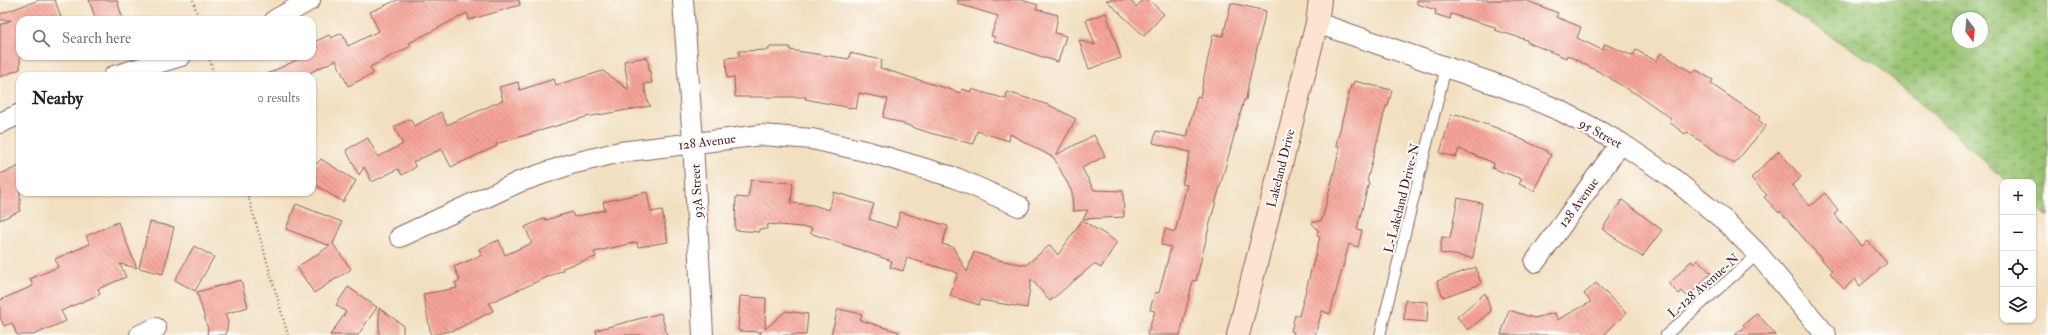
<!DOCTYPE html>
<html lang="en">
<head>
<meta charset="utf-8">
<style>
  :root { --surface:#fff; --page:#f2f2f2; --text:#222; --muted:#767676; --line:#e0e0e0 }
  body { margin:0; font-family:"IM FELL Double Pica",serif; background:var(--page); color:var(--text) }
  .controls { position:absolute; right:12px; bottom:12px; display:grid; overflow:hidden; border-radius:8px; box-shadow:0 1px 3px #0004 }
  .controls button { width:36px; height:36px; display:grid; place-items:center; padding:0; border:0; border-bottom:1px solid var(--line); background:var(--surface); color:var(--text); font:20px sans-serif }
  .compass { position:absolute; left:1952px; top:12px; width:36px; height:36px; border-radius:50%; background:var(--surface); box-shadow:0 1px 3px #0004; rotate:164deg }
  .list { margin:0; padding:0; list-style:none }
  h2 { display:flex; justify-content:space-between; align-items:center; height:52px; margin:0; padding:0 16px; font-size:17px }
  h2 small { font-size:13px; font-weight:400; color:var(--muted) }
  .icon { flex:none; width:22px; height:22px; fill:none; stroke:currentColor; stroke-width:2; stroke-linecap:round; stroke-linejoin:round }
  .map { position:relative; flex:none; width:2048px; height:335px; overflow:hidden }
  .search { position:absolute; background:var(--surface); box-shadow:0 1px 3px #0004; left:16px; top:16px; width:300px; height:44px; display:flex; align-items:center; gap:10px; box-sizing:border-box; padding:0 14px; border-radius:12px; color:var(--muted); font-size:15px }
  .panel { position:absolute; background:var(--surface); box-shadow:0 1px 3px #0004; left:16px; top:72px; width:300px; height:124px; border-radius:12px }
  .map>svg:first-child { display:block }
</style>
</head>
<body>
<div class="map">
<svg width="2048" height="335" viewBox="0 0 2048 335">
  <defs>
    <pattern id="wetland-marsh" width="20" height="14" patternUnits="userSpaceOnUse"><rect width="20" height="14" fill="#97c471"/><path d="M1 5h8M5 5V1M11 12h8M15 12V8" fill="none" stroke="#7d9f5d"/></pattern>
    <pattern id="building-back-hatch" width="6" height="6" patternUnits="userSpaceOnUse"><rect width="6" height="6" fill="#f6a396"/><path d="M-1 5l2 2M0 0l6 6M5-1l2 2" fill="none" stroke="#c9847b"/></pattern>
  </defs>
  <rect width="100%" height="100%" fill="#fdfcf7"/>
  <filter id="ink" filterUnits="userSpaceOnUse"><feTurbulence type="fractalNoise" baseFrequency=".025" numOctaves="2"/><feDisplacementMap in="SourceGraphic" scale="8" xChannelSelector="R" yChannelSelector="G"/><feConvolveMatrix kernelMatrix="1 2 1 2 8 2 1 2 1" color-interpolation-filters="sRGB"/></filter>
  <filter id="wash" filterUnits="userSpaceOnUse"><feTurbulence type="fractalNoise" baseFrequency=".012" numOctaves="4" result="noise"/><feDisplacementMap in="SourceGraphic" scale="16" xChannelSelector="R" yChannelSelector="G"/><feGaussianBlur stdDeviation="0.9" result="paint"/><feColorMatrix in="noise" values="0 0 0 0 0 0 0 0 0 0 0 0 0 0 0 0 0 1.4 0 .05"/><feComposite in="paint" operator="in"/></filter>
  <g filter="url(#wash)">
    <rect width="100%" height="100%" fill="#f2dfc0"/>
    <path fill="url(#wetland-marsh)" stroke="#70724e" fill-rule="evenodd" d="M1774,0H2048V218L2033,205V182H2008L1877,65ZM1958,18H1982V42H1958Z"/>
    <g id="blocks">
      <path fill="url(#building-back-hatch)" d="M39,0H55L62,20H20V69L0,77V25L11,20H0V14Z
        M89,0H117L123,20H96Z
        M397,0H519L520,5L469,20L467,13L409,43L411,46L370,67L373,74L348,86L336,60L311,72L312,76H263L305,56H312V43L329,35L331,38L342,33L348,46L379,31L370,12Z
        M958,0H1022L1038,5L1036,9L1058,15L1055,33L1066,36L1058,62L994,41L995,37L991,36L998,16L958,4Z
        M1106,0H1130L1136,7L1143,0H1149L1164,14L1144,36Z
        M1417,0H1525L1558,13L1556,17L1581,27L1577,38L1602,50L1605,44L1633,56L1636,50L1656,61L1661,53L1693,73L1696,70L1713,80L1711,84L1760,117L1758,120L1766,126L1734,164L1687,132L1685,134L1669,122L1671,118L1638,95L1612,80L1611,78L1567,55L1566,58L1527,42V40L1495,30V27L1451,14L1450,19L1435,14L1436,10L1417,4Z
        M1231,3L1266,11L1248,85L1246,100H1244L1211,219L1196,281L1193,280L1180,335H1147L1155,311L1150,310L1155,292L1159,293L1171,247L1161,245L1165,229L1175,232L1187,185L1182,184L1190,152L1153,143L1156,131L1187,137L1197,96L1200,97L1213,34L1223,36Z
        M1106,13L1121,58L1089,69L1079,40L1095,45L1086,20Z
        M769,47H790V50L849,59L850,53L882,60L880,68L961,93L962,89L971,92V89L1006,99L1007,92L1049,105L1076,119L1056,155L1094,135L1105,156L1082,168L1094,190L1123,191L1124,217L1083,219L1088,210L1073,211L1072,192L1054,158L1010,134L1009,141L977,131L973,144L930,133L883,117L888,99L859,93L856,109L805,99L806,97H735L734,77L727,78L726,58L739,57V51L769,50Z
        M647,57L652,83L644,84L648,103L651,106L586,117L496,144L497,146L451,167L442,149L413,162L416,167L402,175L398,169L372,182L364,167L359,175L346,150L368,138L378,157L403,144L394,127L410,119L414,126L441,112L447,125L503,100L499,87L518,82L520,90L554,79L556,85L603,71L629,90L624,61Z
        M1354,81L1392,90L1388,106H1386L1367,181L1369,182L1357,229L1362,230L1358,247L1349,244L1330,314L1322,311L1315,335H1293L1294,332L1291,331L1295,315L1299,316L1320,237L1317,236L1318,230L1312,223L1322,220L1339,152V146L1336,145L1351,85H1353Z
        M1456,114L1497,128L1547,151V153L1551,155L1534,191L1519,184L1522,179L1492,168L1494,163L1459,149L1456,157L1440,153L1451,115L1456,116Z
        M1779,151L1801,177L1792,185L1810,206L1825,193L1838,210L1834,214L1862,246L1868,241L1887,263L1860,286L1855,279L1844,289L1830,273L1832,271L1780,211L1779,213L1764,197L1767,195L1751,178Z
        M321,159L356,181L343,202L312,183V165L318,163Z
        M20,166V211L0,220V174Z
        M751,180L793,183L791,203L813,205L829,210L834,192L874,204L869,219L896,228L900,212L948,226L942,244L953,247L967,272L974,252L998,260L1026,265L1050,245L1058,255L1082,220L1117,242L1101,268L1094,264L1050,301L1031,279L1027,308L980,300L979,305L950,296L958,273L907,258L903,271L890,267L892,261L810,233L812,228L768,224L767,229H759V232L735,230L736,197L748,198Z
        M647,192L651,212L662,210L668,242L638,247L637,242L594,252L596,257L562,268L563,270L489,303L493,311L455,330L431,335L423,294L457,288L455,283L460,280L454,267L482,255L479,249L499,240L505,255L532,243L525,227L545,218L546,220L572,212L574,217L605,210L603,202Z
        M1458,198L1482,203L1473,258L1440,253L1442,237L1450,238Z
        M1622,200L1662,230L1642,257L1602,229Z
        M296,204L342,222L333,244L351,269L314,293L297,267L330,246L286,229Z
        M118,222L137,268L120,264L126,277L98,289L100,294L61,311L66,321L33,335H17L12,323L4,326L0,317V300L33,286L30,279L58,267L55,259L90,244L86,236Z
        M150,222L174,227L163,274L139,268Z
        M194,246L214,257L195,291L175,280Z
        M1698,260L1711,273L1688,297L1682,291L1679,294L1669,284L1691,261L1694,264Z
        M1476,267L1481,284L1443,297L1437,281Z
        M241,280L248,307L225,314L228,322L226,335H207L208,329L197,292Z
        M1596,283L1626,313L1604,335H1501L1509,310L1534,318L1555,313L1557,320L1591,302L1584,294Z
        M348,287L377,307L358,335H330L346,312L336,305Z
        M1485,293L1491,311L1468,330L1457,317Z
        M740,296L766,298L765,329L786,311L808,314L806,335H758L762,332L738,331Z
        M1405,300L1428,302L1427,322L1404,320Z
        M379,308L403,325V335H379Z
        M838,309L862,314L860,320L899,332L898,335H831Z
        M661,313L667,335H597L596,330Z
        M1757,313L1776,335H1735L1745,327L1743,325Z"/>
    </g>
  </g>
  <g filter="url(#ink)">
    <use href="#blocks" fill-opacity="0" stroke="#85625f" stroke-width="1"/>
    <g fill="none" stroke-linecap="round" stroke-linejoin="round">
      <g stroke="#85625f" stroke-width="12">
        <path id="lane" d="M1380,335L1446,67
          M1666,335L1758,254"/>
      </g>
      <g stroke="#85625f" stroke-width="22">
        <path id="street" d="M683,0L693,142L703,335
          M275,20L310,0
          M1317,23L1504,87L1561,111L1621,143L1671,177L1725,221L1758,254L1826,335
          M114,76L181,56
          M0,123L20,114
          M400,237L519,182L571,164L620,152L762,135L812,139L869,152L956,178L1019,206
          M1535,262L1621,143
          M140,335L156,328"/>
      </g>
      <g stroke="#85625f" stroke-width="24">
        <path id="secondary" d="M1238,335L1317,23L1320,0"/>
      </g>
      <path stroke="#85625f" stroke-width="2.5" stroke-dasharray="1 3" stroke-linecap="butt" d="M193,0L199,20
        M209,56L214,76
        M247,192L288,335"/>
      <use href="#lane" stroke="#fff" stroke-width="10"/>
      <use href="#street" stroke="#fff" stroke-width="20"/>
      <use href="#secondary" stroke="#fde4d1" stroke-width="22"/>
    </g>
  </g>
  <g text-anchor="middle" stroke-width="4" stroke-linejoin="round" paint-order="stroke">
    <g font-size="13" fill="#4a1f2b" stroke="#fdfcf7">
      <text transform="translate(1601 133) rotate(29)" y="5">95 Street</text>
      <text transform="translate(707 141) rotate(-7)" y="5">128 Avenue</text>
      <text transform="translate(1280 168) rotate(-76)" y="5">Lakeland Drive</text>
      <text transform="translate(696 191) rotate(-93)" y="5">93A Street</text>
      <text transform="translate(1401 198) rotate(-76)" y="5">L-Lakeland Drive-N</text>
      <text transform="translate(1578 202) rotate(-54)" y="5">128 Avenue</text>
      <text transform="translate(1703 285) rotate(-41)" y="5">L-128 Avenue-N</text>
    </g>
  </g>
</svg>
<div class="controls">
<button>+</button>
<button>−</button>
<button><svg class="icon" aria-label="locate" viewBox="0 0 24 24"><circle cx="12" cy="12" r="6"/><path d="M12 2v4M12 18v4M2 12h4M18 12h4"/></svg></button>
<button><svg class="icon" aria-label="layers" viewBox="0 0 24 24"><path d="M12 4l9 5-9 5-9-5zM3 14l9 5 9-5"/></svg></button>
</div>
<svg class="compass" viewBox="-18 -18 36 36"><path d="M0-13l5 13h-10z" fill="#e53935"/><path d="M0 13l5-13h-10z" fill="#767676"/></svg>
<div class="search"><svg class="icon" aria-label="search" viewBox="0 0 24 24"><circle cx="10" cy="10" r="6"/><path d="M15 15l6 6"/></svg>Search here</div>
<section class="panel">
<h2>Nearby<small>0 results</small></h2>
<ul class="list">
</ul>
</section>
</div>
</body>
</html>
